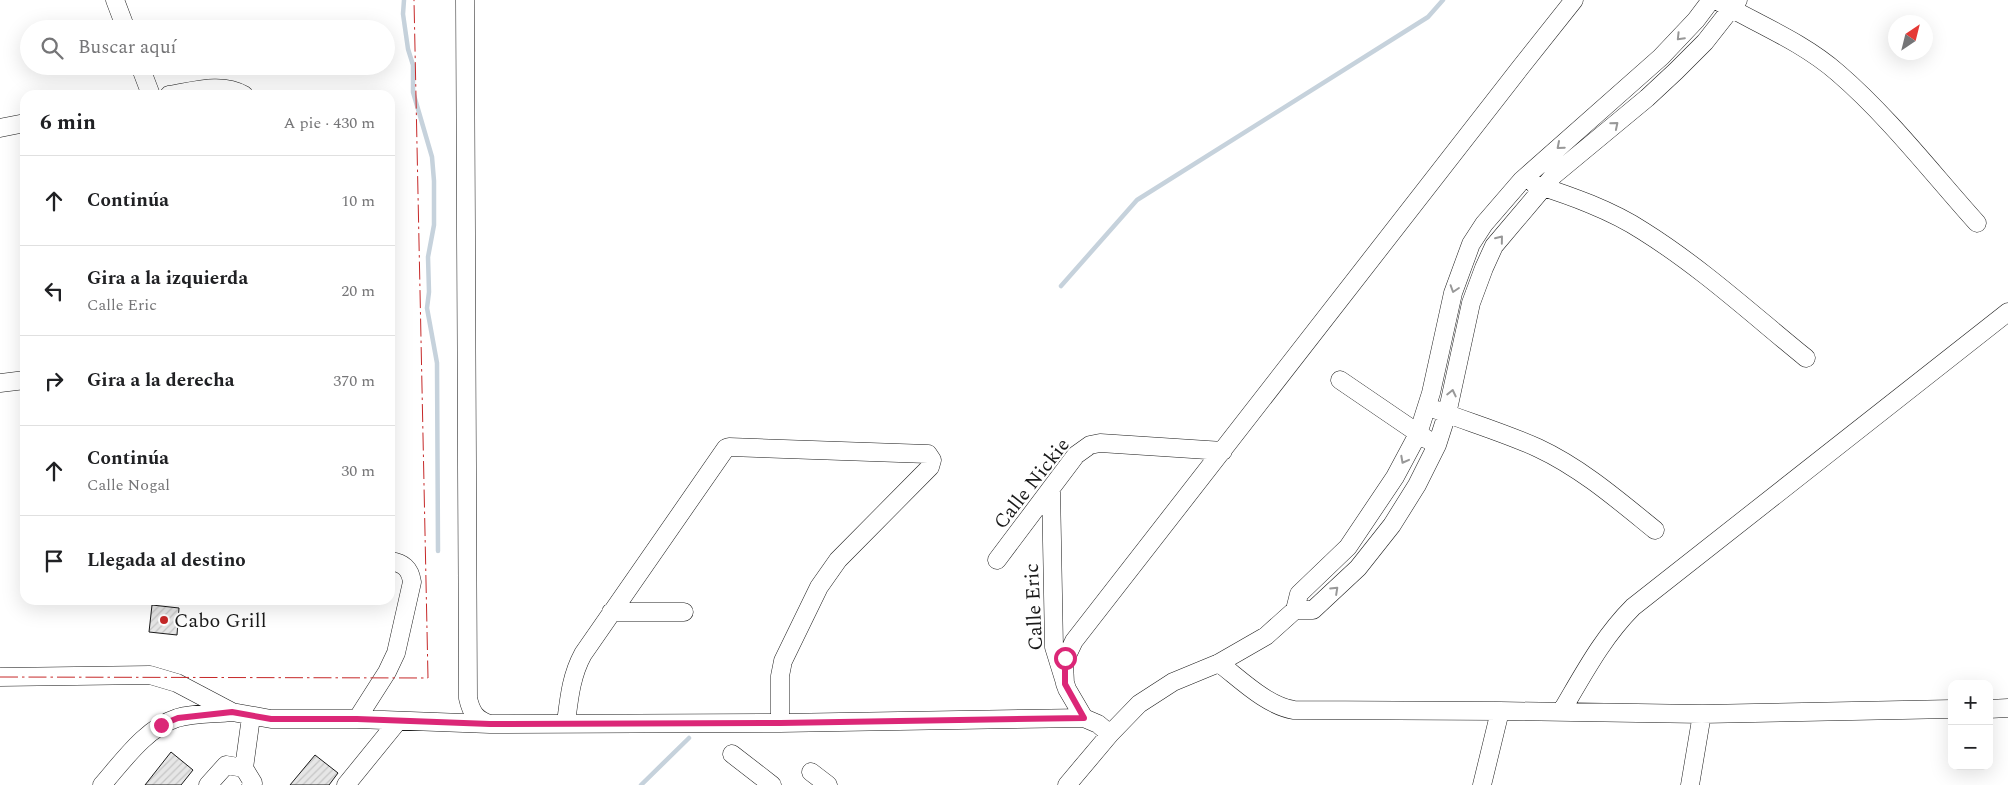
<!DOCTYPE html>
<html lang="es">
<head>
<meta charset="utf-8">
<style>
  :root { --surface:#fff; --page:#f2f2f2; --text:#202124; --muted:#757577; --line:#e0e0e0 }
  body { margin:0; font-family:Spectral,serif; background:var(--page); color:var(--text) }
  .controls { position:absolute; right:15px; bottom:15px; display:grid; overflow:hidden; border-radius:10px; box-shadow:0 5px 20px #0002 }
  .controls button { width:45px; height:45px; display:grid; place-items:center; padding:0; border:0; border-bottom:1px solid var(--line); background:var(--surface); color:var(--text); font:25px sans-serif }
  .compass { position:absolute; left:1888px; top:15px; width:45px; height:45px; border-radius:50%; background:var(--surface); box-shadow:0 5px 20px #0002; rotate:35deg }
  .stop { position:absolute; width:15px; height:15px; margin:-11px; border:4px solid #db2777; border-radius:50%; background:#fff }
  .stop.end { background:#db2777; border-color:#fff; box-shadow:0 1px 5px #0008 }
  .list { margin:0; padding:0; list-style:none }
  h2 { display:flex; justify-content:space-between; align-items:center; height:65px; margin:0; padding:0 20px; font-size:21px }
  h2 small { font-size:16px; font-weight:400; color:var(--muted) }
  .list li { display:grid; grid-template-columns:32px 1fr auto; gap:15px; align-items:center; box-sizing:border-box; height:90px; padding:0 20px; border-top:1px solid var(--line) }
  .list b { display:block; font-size:19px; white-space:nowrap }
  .list p { margin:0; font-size:16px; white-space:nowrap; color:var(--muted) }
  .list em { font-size:16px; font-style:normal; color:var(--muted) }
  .icon { flex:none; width:28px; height:28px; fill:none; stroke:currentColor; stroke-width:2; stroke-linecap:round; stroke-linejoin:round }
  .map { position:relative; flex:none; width:2008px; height:785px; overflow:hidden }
  .search { position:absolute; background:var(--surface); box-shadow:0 5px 20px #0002; left:20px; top:20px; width:375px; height:55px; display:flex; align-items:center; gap:12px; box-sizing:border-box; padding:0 18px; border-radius:28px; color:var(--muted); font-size:19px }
  .panel { position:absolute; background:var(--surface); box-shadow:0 5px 20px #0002; left:20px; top:90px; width:375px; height:515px; border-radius:15px }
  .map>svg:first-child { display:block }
</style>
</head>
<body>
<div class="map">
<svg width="2008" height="785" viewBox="0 0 2008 785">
  <defs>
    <pattern id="building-hatch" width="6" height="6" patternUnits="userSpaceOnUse" patternTransform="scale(1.25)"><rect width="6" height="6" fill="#e6e6e6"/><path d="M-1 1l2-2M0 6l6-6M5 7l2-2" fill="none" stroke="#c5c5c5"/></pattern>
  </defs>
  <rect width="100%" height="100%" fill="#fff"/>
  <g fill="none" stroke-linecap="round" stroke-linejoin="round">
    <path stroke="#c6d2dc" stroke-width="4.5" d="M404,0L403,14L408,49L413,65V92L432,157L434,181V225L428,257L429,292L427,308L437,363L438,551
      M1061,286L1137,200L1428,17L1443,0
      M641,785L689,738"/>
  </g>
  <path fill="url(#building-hatch)" stroke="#1a1a1a" d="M152,605L179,608L177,635L149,632Z
    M171,752L193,770L181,785H145Z
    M315,755L338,773L329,785H290Z"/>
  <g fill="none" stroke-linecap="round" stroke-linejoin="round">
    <g stroke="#1a1a1a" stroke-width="19">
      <path id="minor" d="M115,0L126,29
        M465,0L468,698C471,712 476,720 490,724
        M1721,3C1760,25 1804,43 1838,73C1889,117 1932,173 1977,223
        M140,66L151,95
        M169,95C194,91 222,82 244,95
        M0,128L25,123
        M1534,184C1571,196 1611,210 1643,231C1702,268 1753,315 1806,358
        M1340,380L1428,440
        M0,383L25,380
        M1437,410C1471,423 1505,433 1538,448C1581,468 1618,500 1655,530
        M1051,488L1054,647L1067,689L1084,718
        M997,560L1076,455L1090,445L1100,443L1223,451
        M1295,610H1313L1358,568L1392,525L1417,485L1437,445L1447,414L1471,303L1484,268L1494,246L1554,175L1647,98L1676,71L1705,42L1738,0
        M611,612H684
        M1219,663C1240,679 1267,706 1294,710L1500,711L1702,714L1952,709
        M0,677L150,675L177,683L232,712L271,719H357L490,724L780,723L1084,718L1098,724L1110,734
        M1065,684L1064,662L1074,641L1520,68L1574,0
        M1989,709L2008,708
        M1561,712C1583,675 1602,638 1633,607L2008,312
        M357,719L387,672L396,653L412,582C410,568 403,563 390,561
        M566,723C569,699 571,676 583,654L726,448L729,447L928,454L932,460L930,467L838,560L819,587L783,661L780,676V723
        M732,754L772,785
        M811,772L828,785
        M102,785C123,761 146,728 177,718C194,713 214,714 232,712
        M208,785L226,765L244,768
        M251,785L253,783L244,768L251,717
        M346,785L398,721
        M1067,785L1110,734L1139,704L1173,682L1219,663L1266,636L1295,610L1299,594L1348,547L1395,477L1418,434L1431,393L1453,293L1471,244L1484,224L1522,180L1661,57L1696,20L1711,0
        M1482,785L1500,711
        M1690,785L1702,714"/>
    </g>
    <use href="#minor" stroke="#fff" stroke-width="18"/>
    <path stroke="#c62828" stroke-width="1" stroke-dasharray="18 4 2.5 4" stroke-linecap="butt" d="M0,677L428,678L414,0"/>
  </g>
  <defs><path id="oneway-chevron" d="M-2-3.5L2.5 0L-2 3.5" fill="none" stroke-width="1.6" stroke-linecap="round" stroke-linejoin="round" transform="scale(1.25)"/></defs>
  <g stroke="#989898">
    <use href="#oneway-chevron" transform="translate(1680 37) rotate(134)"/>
    <use href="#oneway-chevron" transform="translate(1615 125) rotate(-40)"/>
    <use href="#oneway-chevron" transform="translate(1560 146) rotate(139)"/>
    <use href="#oneway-chevron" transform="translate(1500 239) rotate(-51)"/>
    <use href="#oneway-chevron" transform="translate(1454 289) rotate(108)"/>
    <use href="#oneway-chevron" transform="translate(1452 393) rotate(-77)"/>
    <use href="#oneway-chevron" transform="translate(1404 460) rotate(118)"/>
    <use href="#oneway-chevron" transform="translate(1335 590) rotate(-43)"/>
  </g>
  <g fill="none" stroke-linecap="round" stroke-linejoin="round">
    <path stroke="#db2777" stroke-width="6" d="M161,725L178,718L232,712L271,719H357L490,724L780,723L1084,718L1065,684V658"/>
  </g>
  <circle fill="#c62828" stroke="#fff" stroke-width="2" cx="164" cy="620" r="5"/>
  <g text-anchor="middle" stroke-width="4" stroke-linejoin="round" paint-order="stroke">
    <g font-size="20" fill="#1a1a1a" stroke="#fff">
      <text transform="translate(1031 483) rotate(-52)" y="7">Calle Nickie</text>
      <text transform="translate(1033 607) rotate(-93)" y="7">Calle Eric</text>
    </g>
    <g font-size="20" fill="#1a1a1a" stroke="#fff" text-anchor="start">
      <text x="174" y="627">Cabo Grill</text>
    </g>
  </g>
</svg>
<div class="controls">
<button>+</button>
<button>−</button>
</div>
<svg class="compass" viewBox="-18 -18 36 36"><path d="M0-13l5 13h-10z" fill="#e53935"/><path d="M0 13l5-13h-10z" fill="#757577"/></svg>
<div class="stop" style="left:1065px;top:658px"></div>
<div class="stop end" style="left:161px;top:725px"></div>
<div class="search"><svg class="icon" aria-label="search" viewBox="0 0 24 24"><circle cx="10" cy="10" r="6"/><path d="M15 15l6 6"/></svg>Buscar aquí</div>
<section class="panel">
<h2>6 min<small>A pie · 430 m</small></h2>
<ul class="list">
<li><svg class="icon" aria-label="ahead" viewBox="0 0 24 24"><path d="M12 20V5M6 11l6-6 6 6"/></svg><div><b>Continúa</b></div><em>10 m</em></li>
<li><svg class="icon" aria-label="left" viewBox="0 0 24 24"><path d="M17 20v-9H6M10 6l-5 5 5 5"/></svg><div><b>Gira a la izquierda</b><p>Calle Eric</p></div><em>20 m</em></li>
<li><svg class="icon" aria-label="right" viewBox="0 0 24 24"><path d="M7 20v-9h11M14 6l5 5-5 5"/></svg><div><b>Gira a la derecha</b></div><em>370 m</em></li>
<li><svg class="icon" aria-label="ahead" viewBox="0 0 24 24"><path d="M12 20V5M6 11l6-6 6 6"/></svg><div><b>Continúa</b><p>Calle Nogal</p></div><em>30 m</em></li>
<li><svg class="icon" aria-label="arrive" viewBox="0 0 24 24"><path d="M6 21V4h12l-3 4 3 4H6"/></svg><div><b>Llegada al destino</b></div></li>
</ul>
</section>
</div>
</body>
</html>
